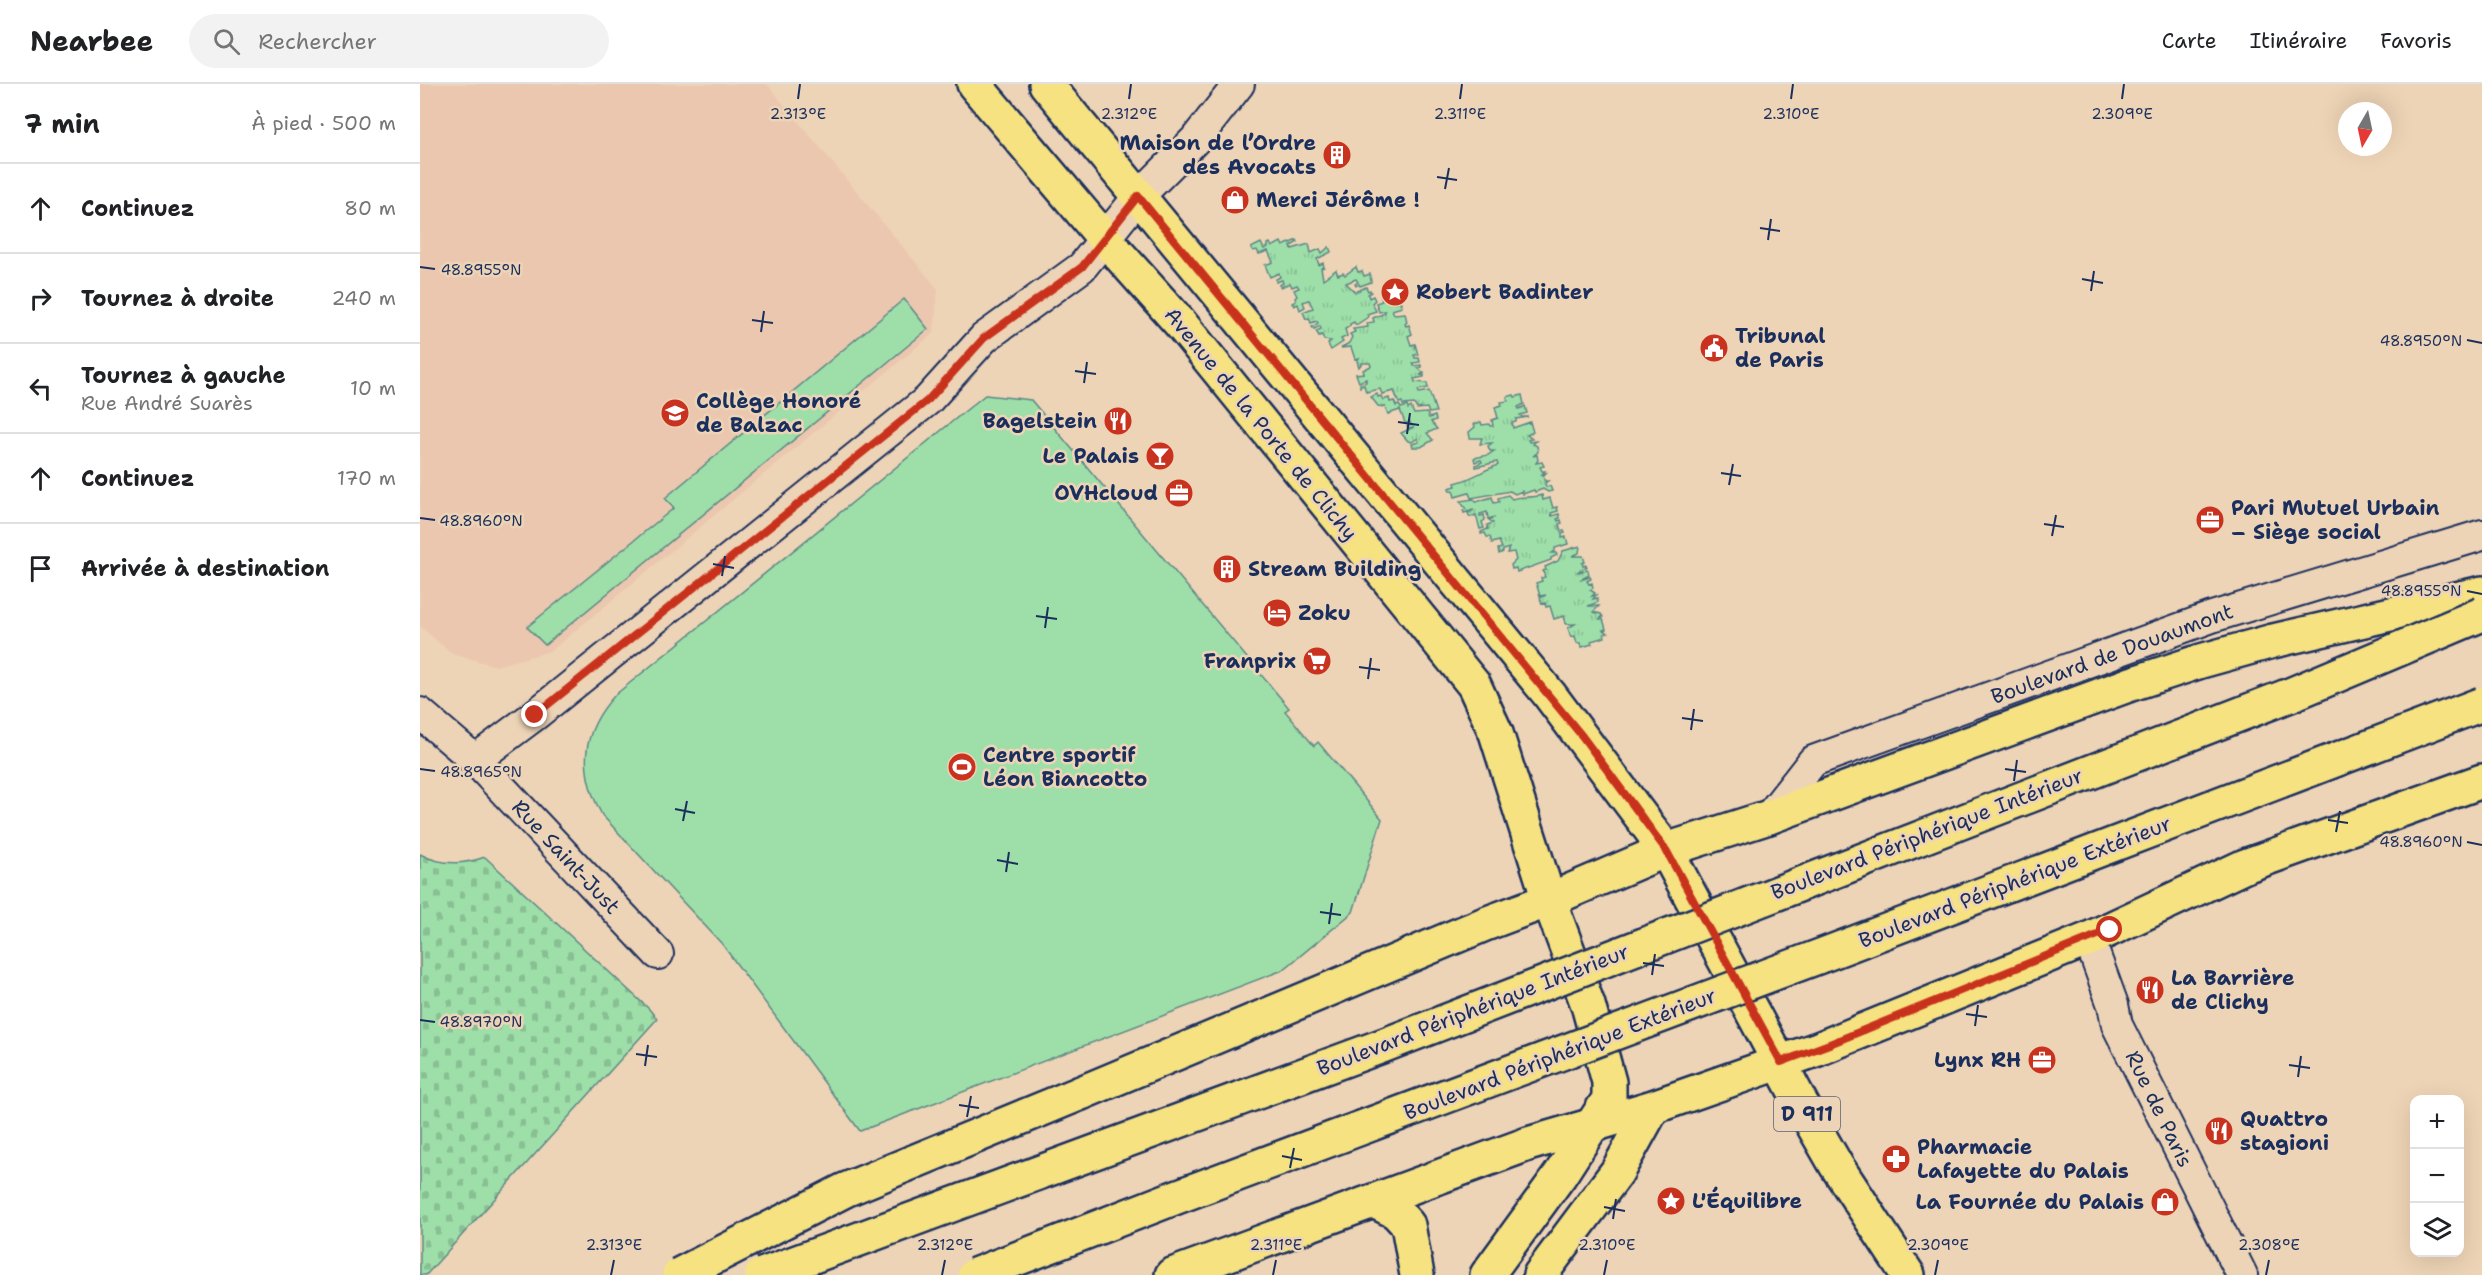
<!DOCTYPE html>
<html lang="fr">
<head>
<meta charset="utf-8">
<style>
  :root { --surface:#fff; --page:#f2f2f2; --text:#202124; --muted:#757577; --line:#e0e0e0 }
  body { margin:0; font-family:"Shantell Sans",sans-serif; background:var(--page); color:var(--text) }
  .controls { position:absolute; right:18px; bottom:18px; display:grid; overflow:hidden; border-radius:12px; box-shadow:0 6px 24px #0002 }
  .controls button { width:54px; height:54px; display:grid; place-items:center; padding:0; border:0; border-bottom:2px solid var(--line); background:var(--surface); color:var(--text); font:30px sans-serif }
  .compass { position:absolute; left:1918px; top:18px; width:54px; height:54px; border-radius:50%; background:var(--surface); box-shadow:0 6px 24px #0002; rotate:189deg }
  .stop { position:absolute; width:18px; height:18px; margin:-14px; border:4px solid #c8321e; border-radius:50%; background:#fff }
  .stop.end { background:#c8321e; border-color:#fff; box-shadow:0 2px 6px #0008 }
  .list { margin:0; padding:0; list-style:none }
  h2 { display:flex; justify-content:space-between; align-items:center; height:78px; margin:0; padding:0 24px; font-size:26px }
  h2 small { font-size:20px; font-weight:400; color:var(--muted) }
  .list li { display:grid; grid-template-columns:39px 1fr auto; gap:18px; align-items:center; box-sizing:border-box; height:90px; padding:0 24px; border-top:2px solid var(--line) }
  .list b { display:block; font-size:22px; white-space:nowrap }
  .list p { margin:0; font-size:20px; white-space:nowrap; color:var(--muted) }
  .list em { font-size:20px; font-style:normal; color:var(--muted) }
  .icon { flex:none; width:33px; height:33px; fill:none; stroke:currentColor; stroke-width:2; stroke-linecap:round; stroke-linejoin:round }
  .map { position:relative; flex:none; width:2062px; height:1191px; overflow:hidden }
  header { display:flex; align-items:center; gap:36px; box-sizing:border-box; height:84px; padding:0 30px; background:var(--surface); border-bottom:2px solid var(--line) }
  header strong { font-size:28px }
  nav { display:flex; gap:33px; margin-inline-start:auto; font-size:21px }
  .search { width:420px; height:54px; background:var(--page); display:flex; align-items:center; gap:15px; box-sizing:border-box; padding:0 21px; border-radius:33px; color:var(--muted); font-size:22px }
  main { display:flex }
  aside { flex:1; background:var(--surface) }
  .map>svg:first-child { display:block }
</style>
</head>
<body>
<header>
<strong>Nearbee</strong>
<div class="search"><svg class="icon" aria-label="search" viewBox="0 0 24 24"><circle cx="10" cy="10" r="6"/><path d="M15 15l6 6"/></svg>Rechercher</div>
<nav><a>Carte</a><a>Itinéraire</a><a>Favoris</a></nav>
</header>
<main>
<aside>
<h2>7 min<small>À pied · 500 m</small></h2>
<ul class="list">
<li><svg class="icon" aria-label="ahead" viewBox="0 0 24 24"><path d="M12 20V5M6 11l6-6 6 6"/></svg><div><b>Continuez</b></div><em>80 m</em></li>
<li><svg class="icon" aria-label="right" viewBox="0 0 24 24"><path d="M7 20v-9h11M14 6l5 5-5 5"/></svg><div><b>Tournez à droite</b></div><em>240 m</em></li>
<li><svg class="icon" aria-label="left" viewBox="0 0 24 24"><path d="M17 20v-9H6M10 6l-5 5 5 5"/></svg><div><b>Tournez à gauche</b><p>Rue André Suarès</p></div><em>10 m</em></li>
<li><svg class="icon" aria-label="ahead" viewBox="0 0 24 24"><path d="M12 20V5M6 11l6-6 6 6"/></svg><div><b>Continuez</b></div><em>170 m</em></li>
<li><svg class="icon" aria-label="arrive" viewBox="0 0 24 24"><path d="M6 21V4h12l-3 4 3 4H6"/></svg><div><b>Arrivée à destination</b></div></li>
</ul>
</aside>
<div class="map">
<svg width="2062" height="1191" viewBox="0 0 2062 1191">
  <defs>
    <pattern id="grass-tufts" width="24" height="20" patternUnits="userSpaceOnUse" patternTransform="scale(1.5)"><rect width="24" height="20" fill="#9edfa9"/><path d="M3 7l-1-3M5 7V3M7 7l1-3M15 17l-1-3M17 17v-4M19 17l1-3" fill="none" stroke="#88c094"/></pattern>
    <pattern id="cemetery-stones" width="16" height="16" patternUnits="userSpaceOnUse" patternTransform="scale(1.5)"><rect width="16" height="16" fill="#9edfa9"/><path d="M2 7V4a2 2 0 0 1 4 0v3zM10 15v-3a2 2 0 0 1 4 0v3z" fill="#88c094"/></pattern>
  </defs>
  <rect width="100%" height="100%" fill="#eed4b6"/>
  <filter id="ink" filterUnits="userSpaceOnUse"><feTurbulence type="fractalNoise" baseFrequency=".0167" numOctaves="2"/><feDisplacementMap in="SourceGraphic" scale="12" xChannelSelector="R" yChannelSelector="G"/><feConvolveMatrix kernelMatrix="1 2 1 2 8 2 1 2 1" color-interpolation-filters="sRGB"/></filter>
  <g filter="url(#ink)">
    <path fill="#ebc7af" d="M0,0H347L518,205L514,249L131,567L76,582L32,570L0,542Z"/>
    <path fill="url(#grass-tufts)" stroke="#5c8784" stroke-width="1.5" d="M877,156L878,158L871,162L872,165L889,160L891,169L900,165L902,169L909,163L911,168L897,175L899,181L903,179L904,183L901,184L903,195L916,186L918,191L923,189L925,191L936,183L938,188L942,187L944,192L950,190L951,198L940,202L939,200L936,202L935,200L938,198L936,195L926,199L935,208L946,203L948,207L950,206L951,208L948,210L949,214L953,212L955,216L952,219L956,227L947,230L948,233L936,241L934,238L930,240V242L925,245L927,252L921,255L923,258L911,266L908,260L911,257L904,256L902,251L899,252L896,247L901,245L900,242L894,245L892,243L898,239L897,237L891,239L889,234L886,235L883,228L893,224L889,216L883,218L885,223L880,226L878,220L874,222L872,219L876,217L875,214L877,212L874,206L879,204L877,201L872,203L870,199L861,203L859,201L863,199L862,196L856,198V195L860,193L859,189L850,193L845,181L853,178L848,167L839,170L837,166L833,167L831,164L841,159L844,165L848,163V160L850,159L852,163L861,158L863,162Z
      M964,211L967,216L971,215L974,218L980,216L982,223L972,226L974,230L985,229L987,238L985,240L986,242L989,241L992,250L988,252L991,261L995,260L998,271H994L995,274H999L1000,278L993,279L994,282L1001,281L1002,283L998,284L1004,289L1000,291H1004V293L994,295L995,298L1007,299L1008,304L998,306L999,309L1009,307L1016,328L1009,329L1007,324L997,325L994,320L983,321L982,318L979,319L974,307L962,310L960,305L946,308L944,301L940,303V300L946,298V295L939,298L936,290L944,289L943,286L951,282L950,279H942L939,283L937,277L939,274L935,275L931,263L921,264L929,259L932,253L930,250L935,248L933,245L948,243L947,239L954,238L953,234L965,229V227L959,228L956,219L962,217L961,212Z
      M957,310L958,313L961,312L963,316L969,314L970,318L974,317L976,322L979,321L981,324L987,322L988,325L991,323L994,330L1007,329L1009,334L1015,332L1016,336L1011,338L1017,345L1007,349L1013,356L1001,363H993L992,360L999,358L998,354L992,358L988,357L981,349L994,343L988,344L987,342L991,341L990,338L985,339L980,326L968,330L965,323L958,322L951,313Z
      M1094,311L1095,313L1102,311L1104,320L1098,323L1099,325L1105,322L1107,329L1100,331L1102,333H1108L1096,335V338L1092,339L1093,344L1110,338L1113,348L1107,351L1112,355L1108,356L1109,358L1116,357L1113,360L1117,362L1118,368L1113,372L1117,371L1118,376L1116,379L1122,378L1124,382L1120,383L1122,387H1125L1122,390L1126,389L1123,392L1125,397H1128L1125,399L1126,403L1130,402L1132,407L1128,408L1123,405L1115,408L1114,406L1103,410L1102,407L1095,410L1090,407L1051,414L1049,409L1035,413L1033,406L1030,407L1029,404L1036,402L1035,399C1053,395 1061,387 1078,381L1077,378L1056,383V381L1062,378L1061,376L1055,378L1054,374L1068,371L1074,367H1070L1068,362L1072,359L1060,360L1062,354H1050L1049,348L1055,343L1054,340L1061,338L1062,341L1069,340L1070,342H1073L1072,336L1078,334L1075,323L1082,321L1081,318L1088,317L1087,313Z
      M1088,411L1092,415C1103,411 1110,415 1122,411L1123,416L1130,414L1133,424L1137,423L1138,427L1131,429L1132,432L1139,430L1140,434L1137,435L1138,437L1141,436L1142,439L1139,440L1141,448L1144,447L1145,449L1142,450V454L1146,453L1148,460L1135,464V467L1132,469H1136L1137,471L1131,474V476L1097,488L1096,484L1092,485L1091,481L1096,476L1094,468L1087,469L1089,464L1083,466V468L1079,470L1078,465L1082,464L1079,457L1072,459L1070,453H1067L1065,449L1061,450V448L1068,445L1067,441L1073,439L1069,436L1075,433L1068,435L1067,428L1060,430V432L1064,431L1065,436L1062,438L1064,444L1060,445L1056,431L1050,433L1048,429L1054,426L1044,429L1043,426L1046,425L1040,417L1054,415L1056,418L1072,413L1074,419L1079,418L1078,414Z
      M1160,462L1159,469L1152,472H1163L1165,478L1162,479L1163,482L1166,481L1167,483L1157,488L1168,486L1169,491L1160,496L1170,493L1171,495L1167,497L1169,500L1172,499L1173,504L1170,506L1175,509L1172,512L1176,511L1173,515L1177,514L1178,518L1168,522H1179L1173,528L1181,530L1183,533L1179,535H1183L1186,545L1183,546L1188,549L1184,550L1185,553L1171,557L1172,560L1162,563L1160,559H1157L1155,552L1151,553L1148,544L1155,540H1146L1144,532L1134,535L1130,522L1126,523L1125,519L1122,520L1120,514L1126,511L1120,512L1116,499L1122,497L1121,494L1125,493L1123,487L1126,486L1125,483L1138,477L1143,467Z"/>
    <path fill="url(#cemetery-stones)" stroke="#5c8784" stroke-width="1.5" d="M0,770C22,782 43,781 65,773L229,925L237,935L6,1191H0Z"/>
    <path fill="#9edfa9" stroke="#5c8784" stroke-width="1.5" d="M484,215L508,245L125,561L107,543L254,424L245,414Z
      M565,311L611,316L869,624L865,627L894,662L898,658L962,735L933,828L863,886L440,1047L302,860L182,731C158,687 161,648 195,611Z"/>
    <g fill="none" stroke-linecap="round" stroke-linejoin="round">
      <g stroke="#1b2f5e" stroke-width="34">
        <path id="minor" d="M0,629L55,676L238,870
          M55,676L115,631L508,316L564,254L662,183L718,113L775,56L819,0
          M1349,733L1393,677L1792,533L2062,451
          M1669,855L1693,921L1697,941L1822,1191"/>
      </g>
      <g stroke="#1b2f5e" stroke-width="38">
        <path id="major" d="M554,0L684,154L760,239L1054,601L1076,649L1129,816L1168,921L1189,998V1015L1140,1091L1067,1191
          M626,0L1129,610L1246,766L1389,1034L1416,1081L1488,1191
          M1129,816L1246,766L1349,733
          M1173,1041L1233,1023L1398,965L1669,855L1825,782L2062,697
          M954,1117L976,1128L988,1141L997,1191
          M1120,1191L1197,1088L1233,1023"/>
      </g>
      <g stroke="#1b2f5e" stroke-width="38">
        <path id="highway" d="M1349,733L1711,600L1781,577L1853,557L2062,509
          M661,1009L1065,840L1129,816
          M752,1191L1108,1060L1173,1041"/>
      </g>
      <use href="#minor" stroke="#eed4b6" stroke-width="30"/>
      <use href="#major" stroke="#f6e281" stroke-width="33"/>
      <use href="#highway" stroke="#f6e281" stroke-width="33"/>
      <g stroke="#1b2f5e" stroke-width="38" stroke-linecap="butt">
        <path id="highway-bridge" d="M259,1191L425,1106L661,1009
          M342,1191L962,962L1870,611L2062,530
          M555,1191L759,1112L1403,871L2062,620"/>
      </g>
      <use href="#highway-bridge" stroke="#f6e281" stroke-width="33"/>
    </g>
  </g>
  <g fill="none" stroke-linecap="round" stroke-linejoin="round" filter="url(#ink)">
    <path stroke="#c8321e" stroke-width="8" d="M115,631L508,316L564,254L662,183L718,112L1162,652L1246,766L1361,978L1412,959L1690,846"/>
  </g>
  <path fill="none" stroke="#1b2f5e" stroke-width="2" d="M378,15L380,0M709,15L711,0M1040,15L1042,0M1371,15L1373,0M1702,15L1704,0M1017,93L1037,96M1025,105L1029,84M1340,144L1360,147M1348,156L1351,135M0,183L15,185M1662,195L1683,199M1671,207L1674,187M332,236L353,239M341,248L344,227M2047,256L2062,259M655,287L676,290M664,299L667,278M978,338L999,341M987,350L990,329M1301,389L1321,392M1309,401L1313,380M0,434L15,436M1624,440L1644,443M1632,452L1636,431M293,480L314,484M302,492L305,472M2047,507L2062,510M616,532L637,535M625,544L628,523M939,583L960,586M948,595L951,574M1262,634L1283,637M1271,646L1274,625M0,685L15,687M1585,685L1606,688M1594,697L1597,676M255,725L275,729M1908,736L1928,739M263,737L267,717M1916,748L1920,727M2047,758L2062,761M577,776L598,780M586,788L589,768M900,828L921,831M909,840L912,819M1223,879L1244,882M1232,891L1235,870M1546,930L1567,933M0,936L15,938M1555,942L1558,921M216,970L237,973M1869,981L1890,984M225,982L228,961M1878,993L1881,972M539,1021L559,1024M547,1033L551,1012M862,1072L882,1076M870,1084L874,1064M1184,1123L1205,1127M1193,1135L1196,1115M191,1191L194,1176M522,1191L525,1176M853,1191L856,1176M1184,1191L1187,1176M1515,1191L1518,1176M1846,1191L1849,1176"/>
  <defs>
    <g id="building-disc" transform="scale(1.5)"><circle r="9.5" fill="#c8321e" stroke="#eed4b6"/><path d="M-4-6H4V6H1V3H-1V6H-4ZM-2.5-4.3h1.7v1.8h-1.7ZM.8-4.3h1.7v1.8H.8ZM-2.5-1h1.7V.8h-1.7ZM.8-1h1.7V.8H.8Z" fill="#fff"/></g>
    <g id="shop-disc" transform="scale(1.5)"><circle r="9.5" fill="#c8321e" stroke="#eed4b6"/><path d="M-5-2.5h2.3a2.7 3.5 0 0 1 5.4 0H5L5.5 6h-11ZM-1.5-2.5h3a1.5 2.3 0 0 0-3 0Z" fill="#fff"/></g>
    <g id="sight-disc" transform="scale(1.5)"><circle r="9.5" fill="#c8321e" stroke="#eed4b6"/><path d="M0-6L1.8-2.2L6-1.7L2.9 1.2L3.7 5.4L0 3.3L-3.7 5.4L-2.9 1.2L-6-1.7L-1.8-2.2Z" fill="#fff"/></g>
    <g id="civic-disc" transform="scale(1.5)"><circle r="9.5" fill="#c8321e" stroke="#eed4b6"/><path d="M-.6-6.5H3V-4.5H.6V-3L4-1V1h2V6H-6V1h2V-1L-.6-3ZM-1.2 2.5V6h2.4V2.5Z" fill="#fff"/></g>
    <g id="school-disc" transform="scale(1.5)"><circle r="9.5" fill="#c8321e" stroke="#eed4b6"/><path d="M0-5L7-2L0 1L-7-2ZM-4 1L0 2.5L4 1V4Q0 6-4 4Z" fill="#fff"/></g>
    <g id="restaurant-disc" transform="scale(1.5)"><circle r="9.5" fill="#c8321e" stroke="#eed4b6"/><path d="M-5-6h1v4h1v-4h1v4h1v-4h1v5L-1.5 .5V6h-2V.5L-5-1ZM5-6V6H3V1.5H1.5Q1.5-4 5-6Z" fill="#fff"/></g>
    <g id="bar-disc" transform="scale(1.5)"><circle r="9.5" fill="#c8321e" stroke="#eed4b6"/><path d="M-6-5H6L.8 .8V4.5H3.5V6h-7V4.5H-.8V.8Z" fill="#fff"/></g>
    <g id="office-disc" transform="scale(1.5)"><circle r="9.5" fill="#c8321e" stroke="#eed4b6"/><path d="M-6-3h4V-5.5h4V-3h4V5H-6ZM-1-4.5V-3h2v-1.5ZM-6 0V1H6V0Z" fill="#fff"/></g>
    <g id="hotel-disc" transform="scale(1.5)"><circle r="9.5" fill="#c8321e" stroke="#eed4b6"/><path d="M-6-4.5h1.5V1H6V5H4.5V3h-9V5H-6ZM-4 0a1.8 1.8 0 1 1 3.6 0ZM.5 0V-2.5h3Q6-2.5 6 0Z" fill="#fff"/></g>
    <g id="supermarket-disc" transform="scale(1.5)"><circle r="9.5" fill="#c8321e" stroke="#eed4b6"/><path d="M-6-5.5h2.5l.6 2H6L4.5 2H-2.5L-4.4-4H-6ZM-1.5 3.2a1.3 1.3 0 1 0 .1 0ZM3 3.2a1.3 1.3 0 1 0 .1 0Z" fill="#fff"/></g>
    <g id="stadium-disc" transform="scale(1.5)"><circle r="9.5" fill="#c8321e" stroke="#eed4b6"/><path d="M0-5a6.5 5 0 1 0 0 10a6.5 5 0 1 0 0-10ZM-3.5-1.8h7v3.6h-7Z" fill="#fff"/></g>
    <g id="pharmacy-disc" transform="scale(1.5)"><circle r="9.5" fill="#c8321e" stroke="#eed4b6"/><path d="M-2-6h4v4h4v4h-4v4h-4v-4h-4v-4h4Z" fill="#fff"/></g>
  </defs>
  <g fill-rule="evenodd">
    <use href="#building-disc" x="917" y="71"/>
    <use href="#shop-disc" x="815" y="116"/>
    <use href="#sight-disc" x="975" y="208"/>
    <use href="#civic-disc" x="1294" y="264"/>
    <use href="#school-disc" x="255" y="329"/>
    <use href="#restaurant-disc" x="698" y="337"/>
    <use href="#bar-disc" x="740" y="372"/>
    <use href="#office-disc" x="759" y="409"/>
    <use href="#office-disc" x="1790" y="436"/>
    <use href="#building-disc" x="807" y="485"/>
    <use href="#hotel-disc" x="857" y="529"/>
    <use href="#supermarket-disc" x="897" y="577"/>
    <use href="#stadium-disc" x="542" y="683"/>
    <use href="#restaurant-disc" x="1730" y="906"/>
    <use href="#office-disc" x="1622" y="976"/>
    <use href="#restaurant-disc" x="1799" y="1047"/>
    <use href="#pharmacy-disc" x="1476" y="1075"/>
    <use href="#sight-disc" x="1251" y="1117"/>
    <use href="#shop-disc" x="1745" y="1118"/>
  </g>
  <g text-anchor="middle" stroke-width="5" stroke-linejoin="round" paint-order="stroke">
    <rect fill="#eed4b6" stroke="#5a6078" stroke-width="1.5" x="1354" y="1013" width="66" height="34" rx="4.5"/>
    <g font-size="20" font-weight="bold" fill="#1b2f5e">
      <text x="1387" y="1037">D 911</text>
    </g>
    <g font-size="21" font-weight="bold" fill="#1b2f5e" stroke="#eed4b6" text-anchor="start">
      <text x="896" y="66" text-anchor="end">Maison de l’Ordre<tspan x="896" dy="24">des Avocats</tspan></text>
      <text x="836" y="123">Merci Jérôme !</text>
      <text x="996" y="215">Robert Badinter</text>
      <text x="1315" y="259">Tribunal<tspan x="1315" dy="24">de Paris</tspan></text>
      <text x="276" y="324">Collège Honoré<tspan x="276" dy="24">de Balzac</tspan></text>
      <text x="677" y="344" text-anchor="end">Bagelstein</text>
      <text x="719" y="379" text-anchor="end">Le Palais</text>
      <text x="738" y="416" text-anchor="end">OVHcloud</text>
      <text x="1811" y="431">Pari Mutuel Urbain<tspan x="1811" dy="24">– Siège social</tspan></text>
      <text x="828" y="492">Stream Building</text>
      <text x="878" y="536">Zoku</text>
      <text x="876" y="584" text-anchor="end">Franprix</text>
      <text x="563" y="678">Centre sportif<tspan x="563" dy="24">Léon Biancotto</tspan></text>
      <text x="1751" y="901">La Barrière<tspan x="1751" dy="24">de Clichy</tspan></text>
      <text x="1601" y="983" text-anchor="end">Lynx RH</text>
      <text x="1820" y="1042">Quattro<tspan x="1820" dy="24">stagioni</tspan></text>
      <text x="1497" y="1070">Pharmacie<tspan x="1497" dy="24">Lafayette du Palais</tspan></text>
      <text x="1272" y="1124">L'Équilibre</text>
      <text x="1724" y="1125" text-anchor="end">La Fournée du Palais</text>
    </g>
    <g font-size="21" fill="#1b2f5e" stroke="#eed4b6">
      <text transform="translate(841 340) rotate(51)" y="7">Avenue de la Porte de Clichy</text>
      <text transform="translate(1692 570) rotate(-20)" y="7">Boulevard de Douaumont</text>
      <text transform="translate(1507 750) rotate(-21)" y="7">Boulevard Périphérique Intérieur</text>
      <text transform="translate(146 773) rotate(47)" y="7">Rue Saint-Just</text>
      <text transform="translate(1595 798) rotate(-21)" y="7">Boulevard Périphérique Extérieur</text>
      <text transform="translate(1053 926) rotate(-21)" y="7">Boulevard Périphérique Intérieur</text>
      <text transform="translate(1140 970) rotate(-21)" y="7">Boulevard Périphérique Extérieur</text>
      <text transform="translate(1739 1025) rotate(64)" y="7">Rue de Paris</text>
    </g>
  </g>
  <g font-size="15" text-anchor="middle" fill="#1b2f5e" stroke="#eed4b6" stroke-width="5" stroke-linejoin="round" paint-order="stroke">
    <text x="378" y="35">2.313°E</text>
    <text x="709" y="35">2.312°E</text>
    <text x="1040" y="35">2.311°E</text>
    <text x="1371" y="35">2.310°E</text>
    <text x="1702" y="35">2.309°E</text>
    <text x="61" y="191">48.8955°N</text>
    <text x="2001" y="262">48.8950°N</text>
    <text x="61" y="442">48.8960°N</text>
    <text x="2001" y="512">48.8955°N</text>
    <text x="61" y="693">48.8965°N</text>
    <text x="2001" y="763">48.8960°N</text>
    <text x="61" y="943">48.8970°N</text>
    <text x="194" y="1166">2.313°E</text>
    <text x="525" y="1166">2.312°E</text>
    <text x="856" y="1166">2.311°E</text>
    <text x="1187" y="1166">2.310°E</text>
    <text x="1518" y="1166">2.309°E</text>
    <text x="1849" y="1166">2.308°E</text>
  </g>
</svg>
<div class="controls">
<button>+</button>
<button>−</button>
<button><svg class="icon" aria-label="layers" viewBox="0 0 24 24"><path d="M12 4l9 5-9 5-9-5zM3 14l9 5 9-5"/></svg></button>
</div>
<svg class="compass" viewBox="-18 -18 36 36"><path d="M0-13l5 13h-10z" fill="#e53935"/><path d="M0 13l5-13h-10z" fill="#757577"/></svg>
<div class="stop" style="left:1690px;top:846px"></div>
<div class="stop end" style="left:115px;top:631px"></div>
</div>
</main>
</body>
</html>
